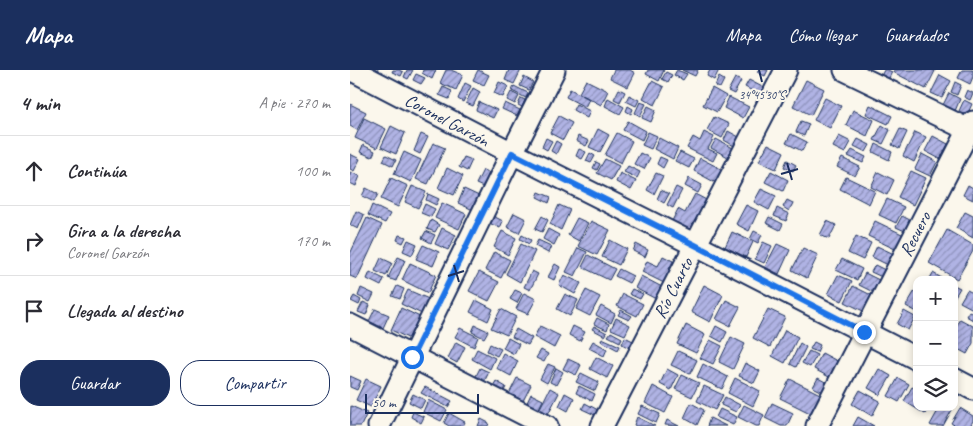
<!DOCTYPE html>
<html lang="es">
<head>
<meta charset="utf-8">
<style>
  :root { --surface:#fff; --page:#f2f2f3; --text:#2b2b33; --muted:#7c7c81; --line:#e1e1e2; --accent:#1b2f5e }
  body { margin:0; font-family:Caveat,sans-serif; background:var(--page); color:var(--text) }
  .controls { position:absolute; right:15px; bottom:15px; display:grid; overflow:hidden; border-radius:10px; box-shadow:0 2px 8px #0003 }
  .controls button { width:45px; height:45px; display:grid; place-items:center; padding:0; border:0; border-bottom:1px solid var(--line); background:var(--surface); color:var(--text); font:25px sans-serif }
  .scale { position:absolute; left:15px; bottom:12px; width:114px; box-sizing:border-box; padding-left:5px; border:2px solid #1b2f5e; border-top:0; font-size:14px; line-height:18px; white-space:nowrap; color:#1b2f5e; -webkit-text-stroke:4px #fbf7ec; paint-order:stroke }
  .stop { position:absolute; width:15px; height:15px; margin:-11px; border:4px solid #1a73e8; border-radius:50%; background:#fff }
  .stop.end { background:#1a73e8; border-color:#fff; box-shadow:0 1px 5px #0008 }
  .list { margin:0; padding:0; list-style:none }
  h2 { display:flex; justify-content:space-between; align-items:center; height:65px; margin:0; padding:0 20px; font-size:21px }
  h2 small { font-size:16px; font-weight:400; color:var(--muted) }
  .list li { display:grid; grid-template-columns:32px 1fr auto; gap:15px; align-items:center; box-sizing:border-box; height:70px; padding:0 20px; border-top:1px solid var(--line) }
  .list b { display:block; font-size:19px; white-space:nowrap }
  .list p { margin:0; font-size:16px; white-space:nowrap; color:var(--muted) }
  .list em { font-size:16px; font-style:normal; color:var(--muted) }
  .actions { display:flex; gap:10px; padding:15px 20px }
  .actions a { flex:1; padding:11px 0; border:1px solid var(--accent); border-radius:20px; text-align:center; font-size:18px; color:var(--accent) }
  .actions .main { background:var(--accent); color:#fff }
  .icon { flex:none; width:28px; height:28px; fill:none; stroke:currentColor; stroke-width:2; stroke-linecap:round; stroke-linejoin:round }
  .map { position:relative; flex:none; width:623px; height:356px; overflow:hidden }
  header { display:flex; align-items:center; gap:30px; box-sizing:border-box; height:70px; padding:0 25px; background:var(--accent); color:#fff }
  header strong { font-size:24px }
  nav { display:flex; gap:28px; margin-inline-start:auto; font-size:18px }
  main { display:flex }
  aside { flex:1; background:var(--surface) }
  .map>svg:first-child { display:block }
</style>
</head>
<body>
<header>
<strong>Mapa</strong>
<nav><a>Mapa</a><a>Cómo llegar</a><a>Guardados</a></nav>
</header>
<main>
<aside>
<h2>4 min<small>A pie · 270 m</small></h2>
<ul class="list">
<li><svg class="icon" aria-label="ahead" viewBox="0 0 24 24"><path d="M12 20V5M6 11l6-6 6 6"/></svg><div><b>Continúa</b></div><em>100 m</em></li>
<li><svg class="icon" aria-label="right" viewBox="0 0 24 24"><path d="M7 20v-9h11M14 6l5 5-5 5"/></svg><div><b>Gira a la derecha</b><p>Coronel Garzón</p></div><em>170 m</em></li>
<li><svg class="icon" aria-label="arrive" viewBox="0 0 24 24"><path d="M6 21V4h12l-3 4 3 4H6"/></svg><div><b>Llegada al destino</b></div></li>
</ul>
<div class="actions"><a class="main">Guardar</a><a>Compartir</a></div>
</aside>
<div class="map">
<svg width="623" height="356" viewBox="0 0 623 356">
  <defs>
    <pattern id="building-hatch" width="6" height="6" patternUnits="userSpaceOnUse" patternTransform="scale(1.25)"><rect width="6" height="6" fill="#b0b3e4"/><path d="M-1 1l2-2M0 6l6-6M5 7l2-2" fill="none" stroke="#8e92bc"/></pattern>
  </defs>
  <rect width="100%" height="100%" fill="#fbf7ec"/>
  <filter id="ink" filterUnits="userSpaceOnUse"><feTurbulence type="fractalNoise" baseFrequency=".02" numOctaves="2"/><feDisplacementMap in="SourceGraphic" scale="10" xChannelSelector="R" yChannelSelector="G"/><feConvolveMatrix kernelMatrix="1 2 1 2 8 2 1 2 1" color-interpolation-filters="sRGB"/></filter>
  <g filter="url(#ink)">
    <path fill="url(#building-hatch)" stroke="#1b2f5e" d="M43,0H49L53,2L51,6L42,2Z
      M57,0H63L58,9L54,7Z
      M73,0H86L82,9L72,3Z
      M96,0H101L113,5L106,20L90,13Z
      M128,0L139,5L134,15L123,10Z
      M159,0H171L164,14L155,10Z
      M264,0H280L285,3L278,17L260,8Z
      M298,0H314L309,11L296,4Z
      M327,0L337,4L333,10L324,5Z
      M332,0H348L345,6Z
      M360,0H369L364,10L357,6Z
      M408,0H418L415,6L407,2Z
      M534,0H538L542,2L538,10L531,6Z
      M544,0H582L585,1L576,19L543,2Z
      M612,0H623V7L620,14L608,8Z
      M316,2L322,5L318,12L312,9Z
      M66,4L75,8L71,14L63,10Z
      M590,5L601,11L592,28L581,23Z
      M174,7L183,12L179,20L170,16Z
      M369,7L374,10L370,18L365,16Z
      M385,8L391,11L384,24L378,21Z
      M236,10L258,21L251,35L229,23Z
      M399,10L416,19L412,26L395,17Z
      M456,10L474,19L461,45L443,36Z
      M302,11L314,17L305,35L293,28Z
      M149,12L158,16L153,27L144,23Z
      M605,12L611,15L607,25L601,22Z
      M115,13L121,16L113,32L108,29Z
      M164,16L178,23L176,28L162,21Z
      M93,17L102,21L99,29L89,25Z
      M123,18L130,22L123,36L116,33Z
      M362,18L376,26L367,42L353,35Z
      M220,19L239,29L235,37L216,27Z
      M269,19L275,22L270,32L264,29Z
      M617,20L623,23L620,30L614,27Z
      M161,22L169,26L165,34L157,30Z
      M599,23L610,29L605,41L593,35Z
      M279,25L289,30L286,36L276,31Z
      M379,27L399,37L393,48L374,38Z
      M171,28L175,30L172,37L168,35Z
      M258,28L274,37L270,44L255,36Z
      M475,28L491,36L480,58L464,50Z
      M614,30L622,34L617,45L609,41Z
      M129,32L147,40L143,48L126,40Z
      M290,32L296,34L290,46L285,43Z
      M155,33L170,40L167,46L152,39Z
      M0,34L16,42L7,60L0,56Z
      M226,34L240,41L237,48L223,40Z
      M520,35L542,46L538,54L516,44Z
      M278,36L283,39L281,44L276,41Z
      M298,36L306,40L301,52L292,48Z
      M503,40L524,50L517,66L496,55Z
      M209,46L222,53L213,70L200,63Z
      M364,47L379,54L372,68L357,60Z
      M14,48L36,59L27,78L5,68Z
      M278,51L296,61L292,70L273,60Z
      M451,51L459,54L454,66L446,62Z
      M532,55L540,60L533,74L524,70Z
      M41,56L55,63L46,84L31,77Z
      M248,59L259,65L250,82L239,77Z
      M550,59L557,62L549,79L542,75Z
      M378,61L389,67L384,76L374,70Z
      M298,62L307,66L301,79L292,75Z
      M354,62L364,67L358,79L367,83L363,91L337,78L343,67L350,71Z
      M565,62L576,67L564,92L553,86Z
      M267,63L282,71L271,93L255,85Z
      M71,64L78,67L70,84L64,81Z
      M441,64L457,72L452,81L436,73Z
      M228,66L239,71L236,76L226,71Z
      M489,66L501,72L495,83L483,77Z
      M583,66L598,74L590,89L575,81Z
      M196,68L202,71L197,80L192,77Z
      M309,68L328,78L323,89L304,79Z
      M366,69L383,78L378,87L361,78Z
      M508,69L520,75L516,82L504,76Z
      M206,71L211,74L206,84L201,81Z
      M83,73L95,78L78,114L66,109Z
      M418,74L434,82L426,99L409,91Z
      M526,74L542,82L539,90L523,82Z
      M13,75L25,81L22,87L10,82Z
      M229,79L236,82L232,89L226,86Z
      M502,80L516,87L513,93L498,86Z
      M54,82L71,90L61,112L44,104Z
      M330,82L344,89L339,98L325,91Z
      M240,83L245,86L241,93L236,91Z
      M290,83L300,88L294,99L284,94Z
      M0,84L10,89L4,101L0,99Z
      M572,84L587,92L580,106L565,99Z
      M36,85L46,90L43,96L33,91Z
      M114,87L122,90L117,101L109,97Z
      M310,87L317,90L313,98L307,94Z
      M350,88L373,100L366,113L344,101Z
      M492,88L510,97L505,106L487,97Z
      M255,89L269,96L261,110L247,103Z
      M437,90L446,95L443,101L434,97Z
      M246,92L250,94L247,100L243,98Z
      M278,96L290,102L287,108L274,102Z
      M97,98L113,106L104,125L88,118Z
      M133,100L140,103L133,117L126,114Z
      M421,101L438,110L433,121L415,112Z
      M561,101L576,108L563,135L548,127Z
      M0,102L10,106L6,116L0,113Z
      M528,102L544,110L537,125L521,117Z
      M270,103L286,111L281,120L266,112Z
      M306,103L313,106L304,124L297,120Z
      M496,107L525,121L519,134L490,119Z
      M41,108L58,116L48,137L31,129Z
      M339,108L352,115L348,123L335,116Z
      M618,115L623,118V130L613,125Z
      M62,116L76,122L68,138L55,132Z
      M326,117L332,120L323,138L317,135Z
      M16,118L28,124L24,132L12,126Z
      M114,119L129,126L123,140L108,133Z
      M411,119L426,126L419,140L404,132Z
      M311,120L319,124L314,133L307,129Z
      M189,122L201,127L199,133L187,127Z
      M78,124L89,129L86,135L76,130Z
      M345,124L360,132L347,157L337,159L322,151L328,139L335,143Z
      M537,129L554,137L546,153L529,145Z
      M437,130L443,133L439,141L433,137Z
      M92,133L116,144L109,159L85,148Z
      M75,134L85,139L81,147L71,143Z
      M22,135L40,144L35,153L18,145Z
      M209,135L220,140L211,160L200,154Z
      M396,135L408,141L399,161L386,154Z
      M427,138L439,144L436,151L424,146Z
      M6,141L14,145L8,159L0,155Z
      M615,142L623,146V168L606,158Z
      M164,143L176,149L169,163L157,157Z
      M143,146L153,151L150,158L139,153Z
      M192,146L198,150L192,162L185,159Z
      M552,146L562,151L557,162L546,157Z
      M419,147L433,154L430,160L416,153Z
      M17,148L32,155L7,209L0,206V184Z
      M227,148L238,153L229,171L218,165Z
      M81,150L89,155L85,162L77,159Z
      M241,151L260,160L247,185L228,176Z
      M477,151L486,155L479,169L470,165Z
      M525,151L554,165L547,180L518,166Z
      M92,158L106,165L98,180L85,174Z
      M198,159L209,165L204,175L193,169Z
      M597,160L623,175V181L607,209L579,193Z
      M76,161L85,165L81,173L72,168Z
      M152,161L166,168L158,185L144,177Z
      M404,161L412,165L408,173L400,169Z
      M382,162L403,172L396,187L375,177Z
      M49,165L56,167L53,173L47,170Z
      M172,165L181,170L179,174L170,169Z
      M506,166L521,173L513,190L498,183Z
      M58,170L67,174L62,185L53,181Z
      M188,170L201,176L198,183L185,176Z
      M260,170L277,179L269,195L252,187Z
      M413,172L422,176L414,193L405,189Z
      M171,174L185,181L170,212L156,204Z
      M286,174L298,180L295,187L283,181Z
      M427,174L440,180L429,204L415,197Z
      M73,175L89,182L83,196L66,189Z
      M527,176L546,185L540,196L522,187Z
      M228,178L237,182L225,206L216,202Z
      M453,178L468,185L457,208L442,200Z
      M144,182L160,190L151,208L135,200Z
      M238,185L265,199L259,210L232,197Z
      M313,186L323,191L319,199L322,201L316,214L292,202L297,191L308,196Z
      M48,187L55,190L46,211L38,208Z
      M31,188L42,193L36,206L25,201Z
      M492,189L512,199L507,210L486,200Z
      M60,193L86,205L78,223L52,210Z
      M205,194L210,197L204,210L198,207Z
      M525,195L537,201L534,208L521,202Z
      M269,199L283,206L279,213L265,206Z
      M182,201L188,204L180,220L174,217Z
      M20,202L34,209L31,216L17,209Z
      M129,202L149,212L139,231L119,221Z
      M515,203L533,212L527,224L509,215Z
      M583,203L595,210H579Z
      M214,205L231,213L225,224L209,215Z
      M488,205L502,211L492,231L478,224Z
      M291,206L312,217L306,229L285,218Z
      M354,215L373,225L360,252L341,242Z
      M604,215L610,218L604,228Z
      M47,216L54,219L50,229L42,226Z
      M503,216L525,227L517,243L495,232Z
      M11,218L24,224L20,232L8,226Z
      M282,219L293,224L290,229L279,224Z
      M566,219H567V242L556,236Z
      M58,220L81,230L74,245L51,234Z
      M165,220L172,223L167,233L160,229Z
      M236,220L250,227L240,246L226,239Z
      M617,220L623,223V239L610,232Z
      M174,223L186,229L178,244L166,239Z
      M215,224L228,230L220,246L207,239Z
      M273,224L293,234L287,246L267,236Z
      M4,226L11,230L9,235L1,231Z
      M126,230L143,239L138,251L120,242Z
      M376,230L390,237L380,256L366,249Z
      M13,232L20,235L16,245L8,242Z
      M251,236L265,244L261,253L246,245Z
      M51,238L72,248L62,270L41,260Z
      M25,239L39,245L33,258L19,251Z
      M151,239L166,247L157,265L141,258Z
      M418,239L435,247L420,277L403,268Z
      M271,240L282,246L279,250L268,245Z
      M554,241L565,247L558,260L547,254Z
      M619,241L623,243V250L616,246Z
      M247,248L259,254L257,260L244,254Z
      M266,248L280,255L275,265L261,259Z
      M610,249L623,256V273L617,284L604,277V259Z
      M125,255L138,261L134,268L122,262Z
      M336,255L355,265L346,283L327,274Z
      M190,256L210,266L204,278L184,267Z
      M223,256L235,262L230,271L219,265Z
      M244,256L257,263L255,266L242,259Z
      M366,256L377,262L372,272L361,266Z
      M110,258L128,267L124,277L105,267Z
      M166,259L182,268L178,275L162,267Z
      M435,260L448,267L435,293L422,286Z
      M261,262L272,268L270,272L258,266Z
      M275,267L285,272L281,279L272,274Z
      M381,267L395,274L383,299L369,292Z
      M158,268L169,274L164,284L153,278Z
      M252,268L270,276L268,280L251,271Z
      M360,270L372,276L363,294L350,288Z
      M243,271L257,279L254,286L239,278Z
      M106,272L115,277L107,293L98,288Z
      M464,272L470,275L467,282L460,279Z
      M450,273L456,277L446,297L440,294Z
      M140,274L151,279L147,286L137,281Z
      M127,279L145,288L140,299L122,289Z
      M191,280L198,284L194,292L186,288Z
      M328,281L347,290L340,304L321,295Z
      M459,281L467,285L460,297L452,293Z
      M153,283L168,291L161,306L146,298Z
      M472,283L489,292L481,308L464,299Z
      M246,287L263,296L257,308L240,299Z
      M218,289L231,295L226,305L213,299Z
      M395,293L410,301L404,313L389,306Z
      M198,294L205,297L197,313L190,309Z
      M353,294L378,307L372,319L347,307Z
      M130,298L139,302L134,312L125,308Z
      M206,298L213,302L206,315L200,312Z
      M317,299L328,305L321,320L310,314Z
      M529,299L541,306L530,325L518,318Z
      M231,303L249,312L245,321L226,312Z
      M332,305L349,313L342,327L325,319Z
      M0,306L11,311L7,320L0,317Z
      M167,308L181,315L171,335L157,328Z
      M385,308L410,321L403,336L378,323Z
      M468,308L479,314L475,323L463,317Z
      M548,308L559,314L549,332L538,326Z
      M16,309L31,316L21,337L6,330Z
      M440,309L476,327L466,346L430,328Z
      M146,311L156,317L152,325L141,320Z
      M229,316L245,324L242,331L226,323Z
      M303,316L323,327L315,343L295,333Z
      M354,316L373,325L365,340L347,331Z
      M75,317L102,331L98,337L71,323Z
      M562,317L567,319V337H579L575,344L554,331Z
      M200,318L209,323L198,344L189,340Z
      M510,320L530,331L522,346L502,334Z
      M215,323L224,328L218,341L209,336Z
      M63,324L75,330L71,338L59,332Z
      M181,324L193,330L186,345L174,339Z
      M375,327L390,335L386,342L371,335Z
      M78,330L97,340L91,351L73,342Z
      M235,333L248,340L245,345L232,339Z
      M341,333L354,340L347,355L334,348Z
      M422,333L443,343L437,356H431L415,348Z
      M394,335L414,345L409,356H406L388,347Z
      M1,336L17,343L11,356H0Z
      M292,336L310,344L306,353L288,344Z
      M590,337H598L602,340L593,356H582L580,355Z
      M610,338L623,346V351L620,356H606L601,353Z
      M370,339L387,347L383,355L366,347Z
      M63,342L74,347L71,353L61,347Z
      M99,343L115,352L113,356H99L94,353Z
      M287,347L305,356H286L284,355Z
      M508,347L524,356H503Z
      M360,348L376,356H357Z
      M131,349L139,353L138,356H128Z
      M317,350L329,356L315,355Z"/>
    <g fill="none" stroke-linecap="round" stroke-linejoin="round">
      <g stroke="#1b2f5e" stroke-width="25">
        <path id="minor" d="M2,0L162,83L345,175L567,289
          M495,0L623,62
          M0,255L197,356
          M604,309L623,319
          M29,356L162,83L204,0
          M252,356L436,0
          M467,356L623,52"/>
      </g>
      <use href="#minor" stroke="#fbf7ec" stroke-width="21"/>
    </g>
  </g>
  <g fill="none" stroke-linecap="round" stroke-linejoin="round" filter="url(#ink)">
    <path stroke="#1a73e8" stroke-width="6" d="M62,287L162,83L345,175L514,262"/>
  </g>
  <path fill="none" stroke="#1b2f5e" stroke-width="2" d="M409,0L412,12M437,93L442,110M431,104L448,99M104,195L109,212M98,206L114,201"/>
  <g text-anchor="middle" stroke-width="4" stroke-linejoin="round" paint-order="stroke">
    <g font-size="18" fill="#1b2f5e" stroke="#fbf7ec">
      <text transform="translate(97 50) rotate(28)" y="6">Coronel Garzón</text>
      <text transform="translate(565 164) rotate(-63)" y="6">Recuero</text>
      <text transform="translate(323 218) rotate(-63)" y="6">Río Cuarto</text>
    </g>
  </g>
  <g font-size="12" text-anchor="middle" fill="#1b2f5e" stroke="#fbf7ec" stroke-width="4" stroke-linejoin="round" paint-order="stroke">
    <text x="412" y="29">34°45'30"S</text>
  </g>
</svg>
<div class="controls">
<button>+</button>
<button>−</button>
<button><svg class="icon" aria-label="layers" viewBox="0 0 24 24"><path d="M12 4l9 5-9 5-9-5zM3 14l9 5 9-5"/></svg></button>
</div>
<div class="scale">50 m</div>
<div class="stop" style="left:62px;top:287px"></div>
<div class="stop end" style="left:514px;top:262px"></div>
</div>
</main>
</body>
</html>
